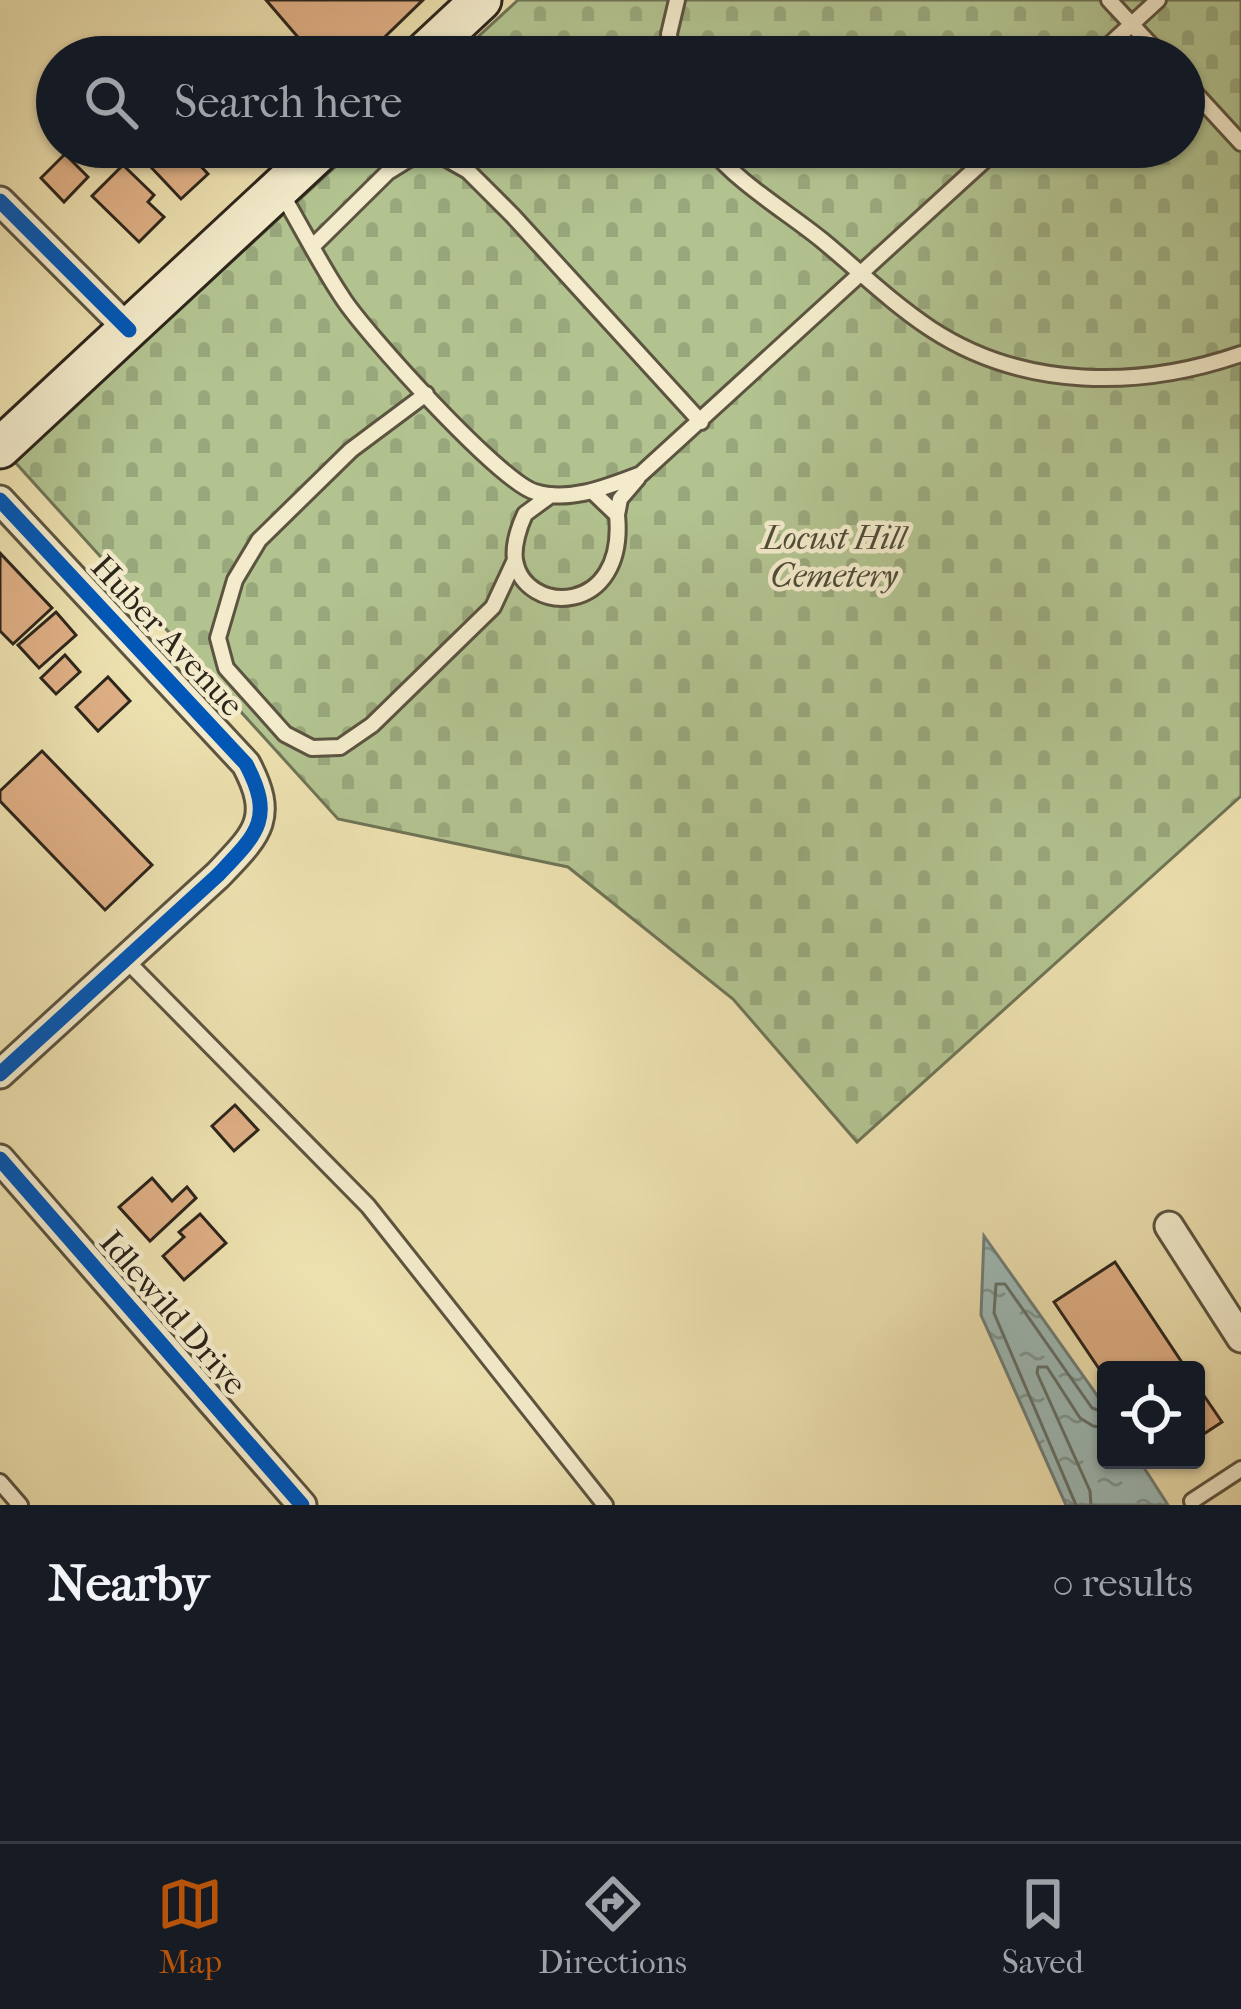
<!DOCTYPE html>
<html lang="en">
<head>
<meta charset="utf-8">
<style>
  :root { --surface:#171b24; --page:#20242c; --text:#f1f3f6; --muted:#9ea1a6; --line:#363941; --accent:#b45309 }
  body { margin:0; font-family:"IM FELL French Canon",serif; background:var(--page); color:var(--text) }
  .controls { position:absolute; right:36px; bottom:36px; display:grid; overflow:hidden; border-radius:12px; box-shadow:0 3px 9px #0004 }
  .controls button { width:108px; height:108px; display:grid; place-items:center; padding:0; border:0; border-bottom:3px solid var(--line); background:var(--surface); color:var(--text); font:60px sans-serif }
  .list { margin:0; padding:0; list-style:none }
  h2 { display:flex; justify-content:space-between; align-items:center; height:156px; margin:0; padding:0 48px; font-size:51px }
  h2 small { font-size:39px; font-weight:400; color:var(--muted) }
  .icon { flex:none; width:66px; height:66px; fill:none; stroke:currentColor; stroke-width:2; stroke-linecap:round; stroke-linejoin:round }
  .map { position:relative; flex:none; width:1241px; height:1505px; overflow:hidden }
  .search { position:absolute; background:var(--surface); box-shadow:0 3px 9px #0004; left:36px; right:36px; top:36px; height:132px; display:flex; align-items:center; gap:30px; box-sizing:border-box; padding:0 42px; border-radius:66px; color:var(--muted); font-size:45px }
  .sheet { height:336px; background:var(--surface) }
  nav { display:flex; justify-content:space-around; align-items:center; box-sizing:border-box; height:168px; border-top:3px solid var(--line); background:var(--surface); font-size:33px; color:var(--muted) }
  nav a { display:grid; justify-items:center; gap:6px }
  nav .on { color:var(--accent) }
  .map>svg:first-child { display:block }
</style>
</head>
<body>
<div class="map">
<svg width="1241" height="1505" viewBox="0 0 1241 1505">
  <defs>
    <pattern id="cemetery-stones" width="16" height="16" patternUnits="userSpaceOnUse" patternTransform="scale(3)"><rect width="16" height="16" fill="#b2c390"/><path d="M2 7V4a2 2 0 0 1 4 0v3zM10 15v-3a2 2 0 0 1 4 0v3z" fill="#99a77c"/></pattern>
    <pattern id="water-ripples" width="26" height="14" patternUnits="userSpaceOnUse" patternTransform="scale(3)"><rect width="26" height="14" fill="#9dbab6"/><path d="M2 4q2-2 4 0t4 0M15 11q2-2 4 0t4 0" fill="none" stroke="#809793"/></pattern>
  </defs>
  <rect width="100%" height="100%" fill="#ede0af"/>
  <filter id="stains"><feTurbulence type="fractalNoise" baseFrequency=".00167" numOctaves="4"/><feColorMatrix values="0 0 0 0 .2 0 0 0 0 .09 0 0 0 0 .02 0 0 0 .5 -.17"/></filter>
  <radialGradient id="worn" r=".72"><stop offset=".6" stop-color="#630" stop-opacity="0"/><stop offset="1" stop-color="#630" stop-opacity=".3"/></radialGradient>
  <path fill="url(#cemetery-stones)" stroke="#6f7456" stroke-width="3" d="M518,0H1241V796L857,1142L733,999L568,867L338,819L14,461L357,147H1184V57H456Z"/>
  <path fill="url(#water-ripples)" stroke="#707e78" stroke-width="3" d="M984,1236L1106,1408V1460H1139L1168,1505H1066L981,1315Z"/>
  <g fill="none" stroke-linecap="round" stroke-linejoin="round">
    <path stroke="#647068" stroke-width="3" d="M1076,1505L994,1313L996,1284H1005L1092,1408L1106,1413
      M1091,1505L1090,1491L1037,1373L1038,1367H1047L1080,1418L1093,1426L1106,1428"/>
  </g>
  <path fill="#dfaf85" stroke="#2c251b" stroke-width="3" d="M266,0H423L364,57H315Z
    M132,147H183L208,174L181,199Z
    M65,154L88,177L64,202L41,178Z
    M123,165L154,195L148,202L164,217L139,242L92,196Z
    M0,553L52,608L13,644L0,631Z
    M56,612L76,635L39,668L18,645Z
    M65,655L80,672L56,694L41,678Z
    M108,677L130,701L98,731L76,707Z
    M42,751L152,865L105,910L0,801V791Z
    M235,1105L258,1130L234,1151L212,1126Z
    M152,1178L172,1201L187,1187L196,1198L150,1241L119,1207Z
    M200,1214L226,1243L184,1280L163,1256L184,1237L179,1232Z
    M1115,1262L1187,1370H1106V1379L1054,1302Z
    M1196,1384L1222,1422L1196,1439Z"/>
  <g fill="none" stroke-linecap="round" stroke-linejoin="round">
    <g stroke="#5c5440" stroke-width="20">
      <path id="service" d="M1109,0L1162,57
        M672,57L669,34L677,0
        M1096,57L1158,0
        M1184,81L1241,143
        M710,147C736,182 789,213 823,241C859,271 892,303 931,329C1024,390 1140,389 1241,354
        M282,194C302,228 320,264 342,297C364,332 500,482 535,492C570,503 609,486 641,474L999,147
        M313,246L388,172L409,159L430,155L445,158L468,171L513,216L701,422
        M426,394L351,450L259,540L235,580L218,638L226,668L285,734L312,748L340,747L372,725L493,607L515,560
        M551,495L525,514C519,527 513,546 515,560C524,616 627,617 617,515L593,492
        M617,515L620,499L638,478
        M126,960L368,1206L605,1505
        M0,1482L20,1505
        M1192,1501L1241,1469"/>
    </g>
    <g stroke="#5c5440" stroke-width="33">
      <path id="minor" d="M0,201L129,330
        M0,500L246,764C275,819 257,834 218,875L0,1074
        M0,1159L302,1505
        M1169,1226L1241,1338"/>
    </g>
    <g stroke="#2c251b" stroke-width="45">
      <path id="secondary" d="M420,57L481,0
        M0,448L324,147"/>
    </g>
    <use href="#service" stroke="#f3ebcb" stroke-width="14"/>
    <use href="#minor" stroke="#f3ebcb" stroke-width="27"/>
    <use href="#secondary" stroke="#f3ebcb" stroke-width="39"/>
    <g stroke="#f3ebcb" stroke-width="22">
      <path id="cycleway" d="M0,201L129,330
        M0,500L246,764C275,819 257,834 218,875L0,1074
        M0,1159L302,1505"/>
    </g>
    <use href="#cycleway" stroke="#0057b8" stroke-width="15"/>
  </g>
  <g text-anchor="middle" stroke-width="9" stroke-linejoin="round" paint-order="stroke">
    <g font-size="33" font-style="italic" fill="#4e4c38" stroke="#f3ebcb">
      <text x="834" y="549">Locust Hill<tspan x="834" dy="38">Cemetery</tspan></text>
    </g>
    <g font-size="33" fill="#2c251b" stroke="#f3ebcb">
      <text transform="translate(168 635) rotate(47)" y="12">Huber Avenue</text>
      <text transform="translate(174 1312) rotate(49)" y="12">Idlewild Drive</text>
    </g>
  </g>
  <rect width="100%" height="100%" filter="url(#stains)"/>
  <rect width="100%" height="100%" fill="url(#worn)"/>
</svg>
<div class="controls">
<button><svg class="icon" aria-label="locate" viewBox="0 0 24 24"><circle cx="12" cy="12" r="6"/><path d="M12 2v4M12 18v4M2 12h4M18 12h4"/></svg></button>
</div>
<div class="search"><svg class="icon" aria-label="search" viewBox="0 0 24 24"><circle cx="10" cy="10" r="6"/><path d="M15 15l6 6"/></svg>Search here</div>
</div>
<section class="sheet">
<h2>Nearby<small>0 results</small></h2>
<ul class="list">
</ul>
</section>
<nav>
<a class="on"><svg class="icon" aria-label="map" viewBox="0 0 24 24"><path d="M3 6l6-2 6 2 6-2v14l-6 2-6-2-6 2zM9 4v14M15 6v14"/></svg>Map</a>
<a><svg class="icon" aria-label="directions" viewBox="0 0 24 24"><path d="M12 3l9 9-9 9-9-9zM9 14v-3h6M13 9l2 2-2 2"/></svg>Directions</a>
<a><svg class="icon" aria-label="saved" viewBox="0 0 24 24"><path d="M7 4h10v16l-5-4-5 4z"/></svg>Saved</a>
</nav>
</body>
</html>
